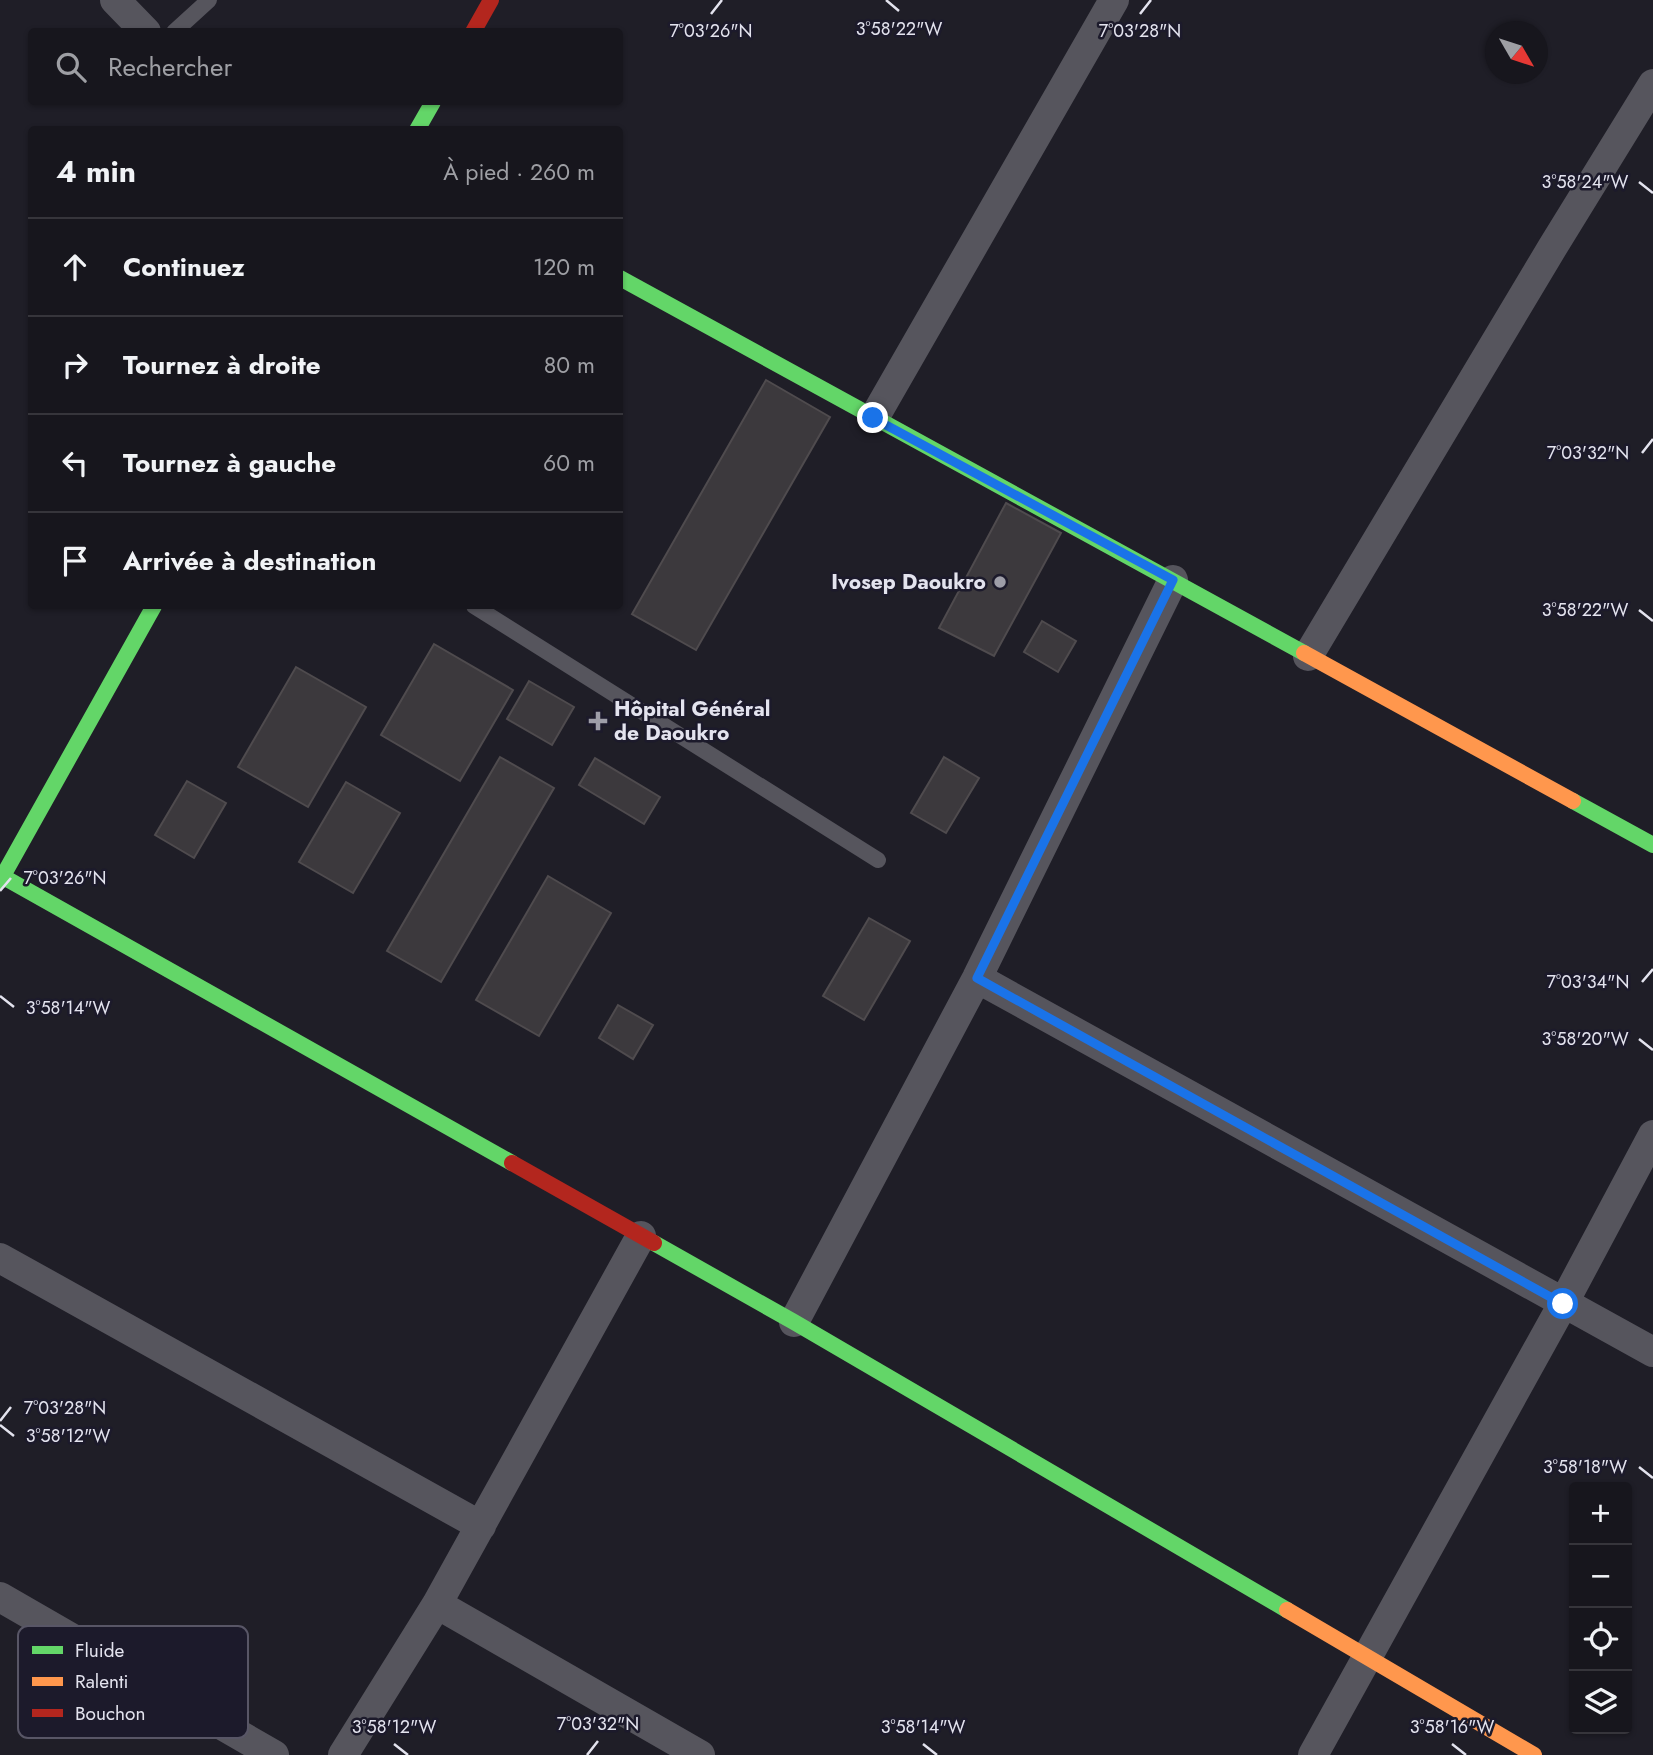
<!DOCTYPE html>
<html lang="fr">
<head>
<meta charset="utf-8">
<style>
  :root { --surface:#17161d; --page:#24232a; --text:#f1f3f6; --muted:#9e9fa4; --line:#36353b }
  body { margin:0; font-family:Jost,sans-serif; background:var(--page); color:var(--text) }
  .controls { position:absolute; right:21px; bottom:21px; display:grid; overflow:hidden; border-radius:7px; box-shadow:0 2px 5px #0004 }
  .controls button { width:63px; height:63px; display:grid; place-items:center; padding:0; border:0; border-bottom:2px solid var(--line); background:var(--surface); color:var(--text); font:35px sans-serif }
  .compass { position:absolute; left:1485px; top:21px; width:63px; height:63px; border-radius:50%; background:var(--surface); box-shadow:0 2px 5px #0004; rotate:129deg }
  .stop { position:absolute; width:21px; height:21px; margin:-16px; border:5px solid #1a73e8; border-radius:50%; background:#fff }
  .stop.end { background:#1a73e8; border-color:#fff; box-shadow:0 2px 7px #0008 }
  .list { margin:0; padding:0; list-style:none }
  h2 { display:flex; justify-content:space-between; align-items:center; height:91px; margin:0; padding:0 28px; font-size:30px }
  h2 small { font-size:23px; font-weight:400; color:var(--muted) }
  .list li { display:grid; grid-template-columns:46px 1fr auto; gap:21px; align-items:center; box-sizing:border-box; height:98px; padding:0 28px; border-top:2px solid var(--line) }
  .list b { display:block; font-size:26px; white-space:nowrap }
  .list em { font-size:23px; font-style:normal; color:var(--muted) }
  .icon { flex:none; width:38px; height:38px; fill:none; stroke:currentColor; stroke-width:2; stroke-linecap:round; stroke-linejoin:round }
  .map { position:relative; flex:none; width:1653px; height:1755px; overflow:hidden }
  .search { position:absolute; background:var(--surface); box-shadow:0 2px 5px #0004; left:28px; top:28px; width:595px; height:77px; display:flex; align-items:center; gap:18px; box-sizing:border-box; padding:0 24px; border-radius:7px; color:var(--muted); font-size:26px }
  .panel { position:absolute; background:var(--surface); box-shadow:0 2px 5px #0004; left:28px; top:126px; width:595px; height:483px; border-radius:7px }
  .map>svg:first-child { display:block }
</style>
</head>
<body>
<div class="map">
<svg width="1653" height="1755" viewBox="0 0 1653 1755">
  <rect width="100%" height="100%" fill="#1f1e27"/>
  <path fill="#3c393d" stroke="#4f4b4e" stroke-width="2" d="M766,380L830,417L696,650L632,614Z
    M1006,503L1061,533L994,656L939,628Z
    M1042,621L1076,641L1058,672L1024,652Z
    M434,644L513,690L460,781L381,735Z
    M296,667L366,707L308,807L238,767Z
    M529,681L574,707L552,745L507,719Z
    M500,757L554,788L441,982L387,951Z
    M944,757L979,778L946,833L911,813Z
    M595,758L660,797L644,824L579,785Z
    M187,781L226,803L194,858L155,835Z
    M346,782L400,813L353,893L299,862Z
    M548,876L611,913L539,1036L476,1000Z
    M869,918L910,941L864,1020L823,996Z
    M618,1005L653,1025L633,1059L599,1038Z"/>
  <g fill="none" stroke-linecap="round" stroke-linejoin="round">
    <path stroke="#56555d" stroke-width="16" d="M174,32L209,0
      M474,606L878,860"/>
    <path stroke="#56555d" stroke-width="30" d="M115,0L146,32
      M874,418L1114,0
      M1308,656L1552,248L1653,84
      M977,978L1653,1352
      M0,1258L481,1526
      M794,1322L977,978L1173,580
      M0,1597L274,1755
      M437,1604L700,1755
      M343,1755L437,1604L641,1236
      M1313,1755L1563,1304L1653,1135"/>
    <path stroke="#63d668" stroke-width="16" d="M417,130L433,102
      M620,278L1304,653
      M1573,801L1653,845
      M0,875L512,1163
      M0,881L154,606
      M654,1243L794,1322L1287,1610"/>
    <path stroke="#ff974d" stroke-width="16" d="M1304,653L1573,801
      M1287,1610L1534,1755"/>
    <path stroke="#b3261e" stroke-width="16" d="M473,32L491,0
      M512,1163L654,1243"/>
  </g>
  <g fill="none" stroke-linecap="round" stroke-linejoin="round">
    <path stroke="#1a73e8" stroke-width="9" d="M873,418L1173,580L977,978L1563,1304"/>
  </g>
  <path fill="none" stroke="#e3e3ee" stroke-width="2.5" d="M886,0L899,11M711,14L722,0M1140,14L1151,0M1639,182L1653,193M1642,453L1653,439M1639,610L1653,621M0,891L11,878M1642,982L1653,969M0,996L14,1007M1639,1039L1653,1050M0,1421L11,1407M0,1425L14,1436M1639,1467L1653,1478M394,1744L408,1755M923,1744L937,1755M1452,1744L1466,1755M587,1755L598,1741"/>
  <g fill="#9e9ea8" stroke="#1c1a2b" stroke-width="2.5">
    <circle cx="1000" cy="582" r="7"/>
    <path d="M594.5 710.5h7v7h7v7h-7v7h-7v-7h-7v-7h7z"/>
  </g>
  <g text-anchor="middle" stroke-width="5" stroke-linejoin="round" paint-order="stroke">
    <g font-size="21" font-weight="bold" fill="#e3e3ee" stroke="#1c1a2b" text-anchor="end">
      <text x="986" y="589">Ivosep Daoukro</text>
      <text x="614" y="716" text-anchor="start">Hôpital Général<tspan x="614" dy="24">de Daoukro</tspan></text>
    </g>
  </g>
  <rect x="18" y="1626" width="230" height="112" rx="10" fill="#1c1a2b" stroke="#585666" stroke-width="2"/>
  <rect x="32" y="1646" width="31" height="8" fill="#63d668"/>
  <rect x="32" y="1677" width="31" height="9" fill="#ff974d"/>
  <rect x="32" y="1709" width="31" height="8" fill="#b3261e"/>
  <g font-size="19" fill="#e3e3ee">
    <text x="75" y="1657">Fluide</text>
    <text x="75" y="1688">Ralenti</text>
    <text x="75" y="1720">Bouchon</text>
  </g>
  <g font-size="18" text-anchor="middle" fill="#e3e3ee" stroke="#1c1a2b" stroke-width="5" stroke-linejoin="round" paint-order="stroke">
    <text x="899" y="35">3°58'22"W</text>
    <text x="711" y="37">7°03'26"N</text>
    <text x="1140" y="37">7°03'28"N</text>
    <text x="1585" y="188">3°58'24"W</text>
    <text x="1588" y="459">7°03'32"N</text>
    <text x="1585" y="616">3°58'22"W</text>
    <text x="65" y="884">7°03'26"N</text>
    <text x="1588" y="988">7°03'34"N</text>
    <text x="68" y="1014">3°58'14"W</text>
    <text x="1585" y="1045">3°58'20"W</text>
    <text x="65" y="1414">7°03'28"N</text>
    <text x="68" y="1442">3°58'12"W</text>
    <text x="1585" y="1473">3°58'18"W</text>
    <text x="598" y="1730">7°03'32"N</text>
    <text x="394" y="1733">3°58'12"W</text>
    <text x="923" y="1733">3°58'14"W</text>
    <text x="1452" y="1733">3°58'16"W</text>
  </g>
</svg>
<div class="controls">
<button>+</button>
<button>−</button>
<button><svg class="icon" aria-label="locate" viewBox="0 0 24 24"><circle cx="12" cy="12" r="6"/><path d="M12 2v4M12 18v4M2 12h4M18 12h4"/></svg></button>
<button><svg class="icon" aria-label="layers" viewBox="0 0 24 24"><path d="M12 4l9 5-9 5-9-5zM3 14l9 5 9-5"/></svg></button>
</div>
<svg class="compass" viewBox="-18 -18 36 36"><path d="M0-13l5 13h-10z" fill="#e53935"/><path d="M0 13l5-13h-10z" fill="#9e9fa4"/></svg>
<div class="stop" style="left:1563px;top:1304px"></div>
<div class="stop end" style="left:873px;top:418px"></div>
<div class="search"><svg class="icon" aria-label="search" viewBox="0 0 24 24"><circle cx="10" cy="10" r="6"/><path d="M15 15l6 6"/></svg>Rechercher</div>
<section class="panel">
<h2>4 min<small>À pied · 260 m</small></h2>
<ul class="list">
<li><svg class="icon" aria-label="ahead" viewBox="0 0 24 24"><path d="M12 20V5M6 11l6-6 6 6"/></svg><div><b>Continuez</b></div><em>120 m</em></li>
<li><svg class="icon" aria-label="right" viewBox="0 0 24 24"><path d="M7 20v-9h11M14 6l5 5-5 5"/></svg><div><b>Tournez à droite</b></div><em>80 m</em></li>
<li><svg class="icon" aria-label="left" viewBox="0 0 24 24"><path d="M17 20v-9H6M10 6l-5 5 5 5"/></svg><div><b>Tournez à gauche</b></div><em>60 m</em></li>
<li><svg class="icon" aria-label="arrive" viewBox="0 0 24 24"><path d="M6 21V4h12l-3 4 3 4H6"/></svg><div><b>Arrivée à destination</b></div></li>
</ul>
</section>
</div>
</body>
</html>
